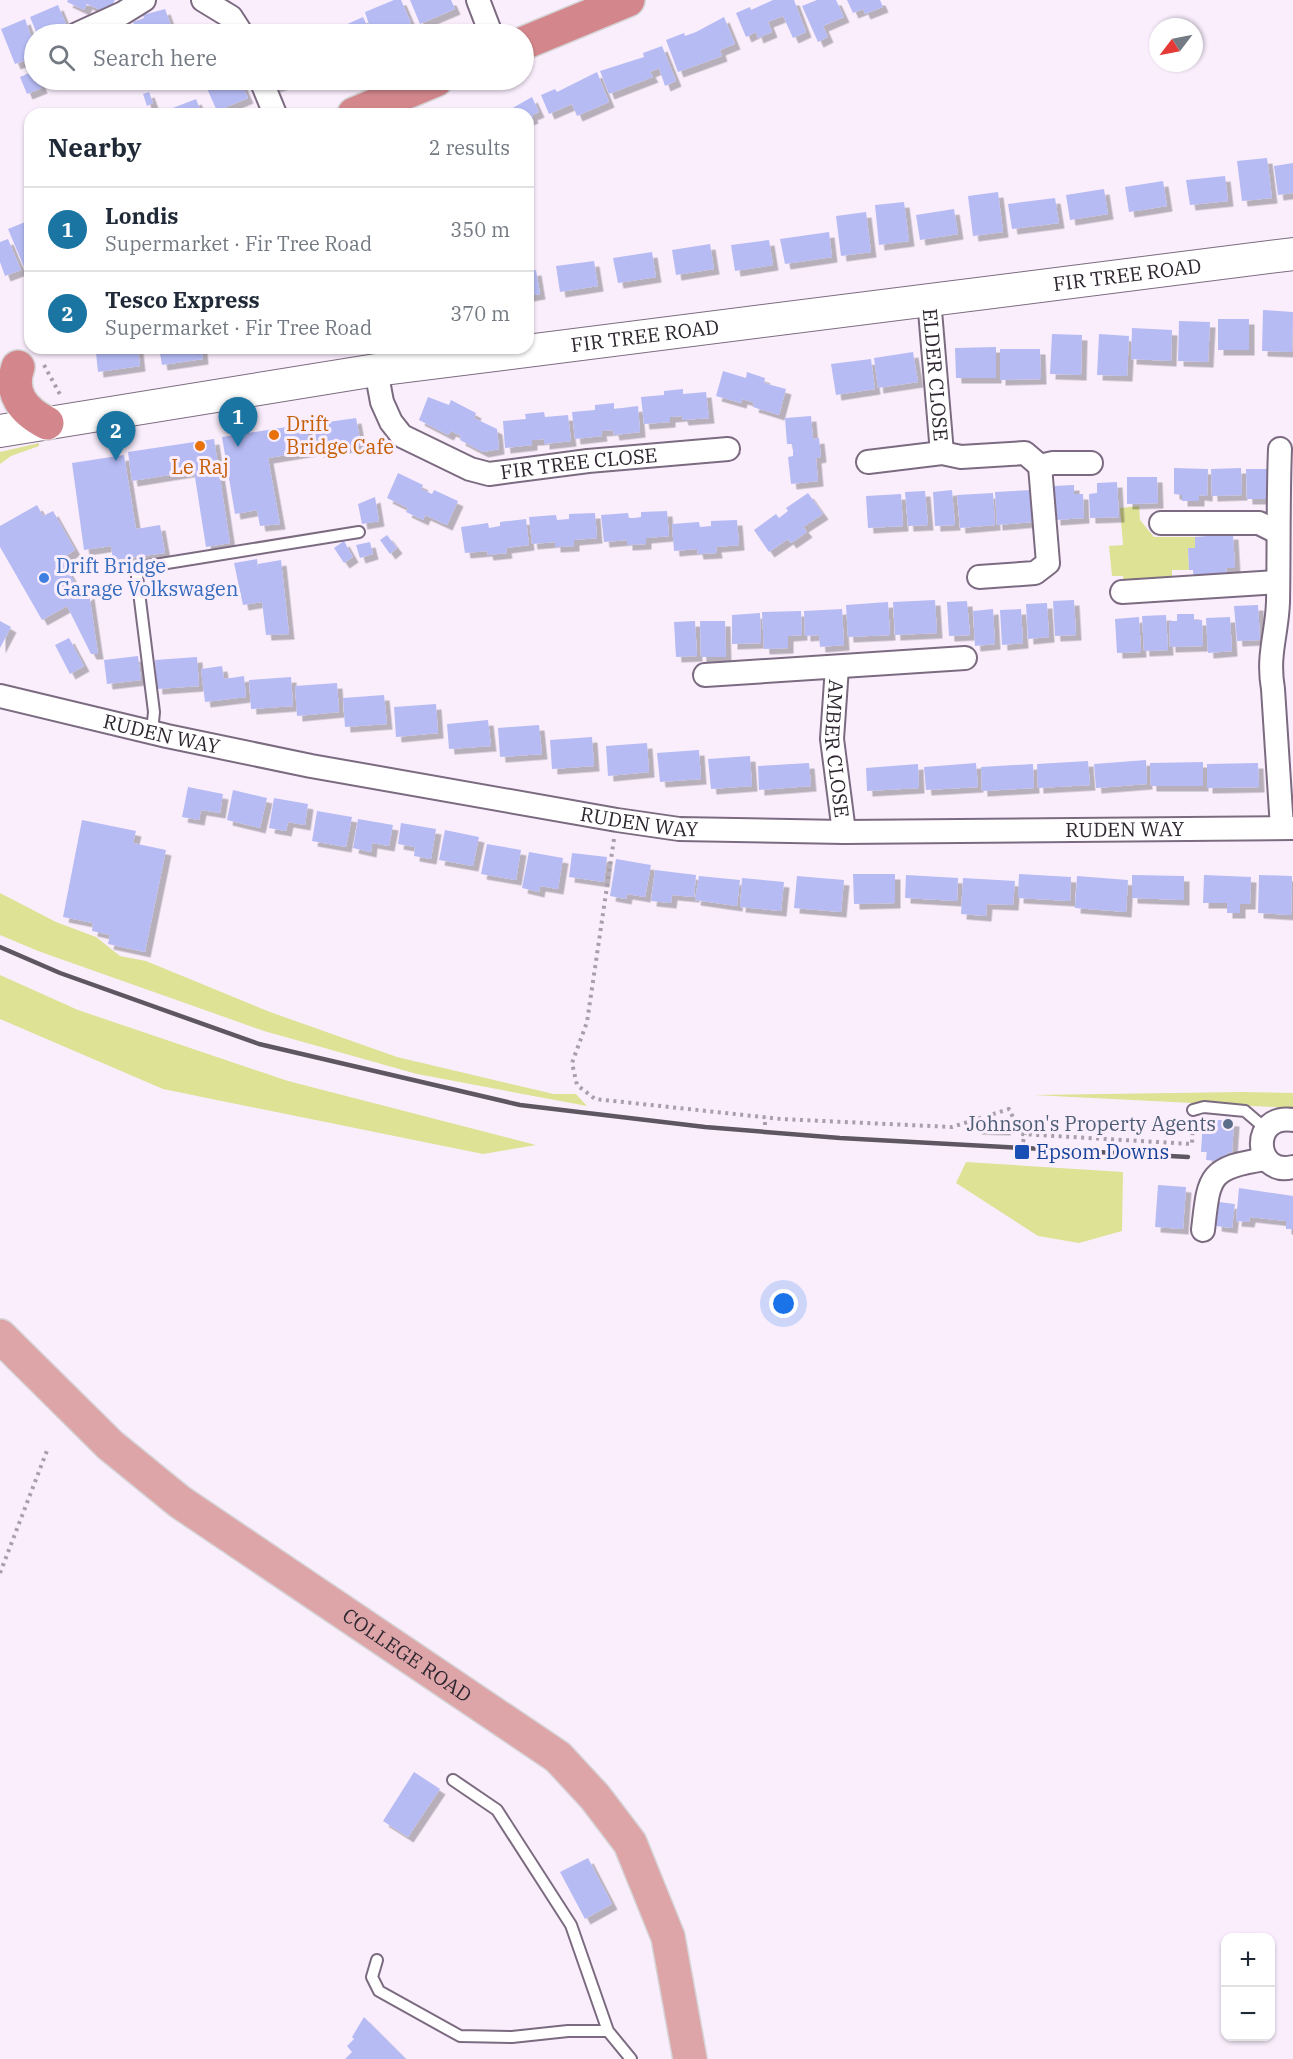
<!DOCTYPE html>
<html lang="en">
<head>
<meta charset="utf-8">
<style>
  :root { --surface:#fff; --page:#f6f6f7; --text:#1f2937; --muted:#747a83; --line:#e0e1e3; --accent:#1a75a3 }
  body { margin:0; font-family:"IBM Plex Serif",serif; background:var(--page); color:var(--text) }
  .controls { position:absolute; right:18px; bottom:18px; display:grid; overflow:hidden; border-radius:12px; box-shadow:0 2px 4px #0004 }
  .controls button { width:54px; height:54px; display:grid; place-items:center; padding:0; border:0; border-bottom:2px solid var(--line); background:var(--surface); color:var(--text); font:30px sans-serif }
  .compass { position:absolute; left:1149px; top:18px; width:54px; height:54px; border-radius:50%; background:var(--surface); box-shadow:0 2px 4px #0004; rotate:238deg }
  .you { position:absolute; left:784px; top:1304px; width:21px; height:21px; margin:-15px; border:4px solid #fff; border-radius:50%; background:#1a73e8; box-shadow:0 0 0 9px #1a73e833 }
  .badge { display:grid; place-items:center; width:39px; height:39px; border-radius:50%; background:var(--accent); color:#fff; font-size:20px; font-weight:700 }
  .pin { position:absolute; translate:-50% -50px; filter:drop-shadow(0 2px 3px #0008) }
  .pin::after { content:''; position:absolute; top:32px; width:21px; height:18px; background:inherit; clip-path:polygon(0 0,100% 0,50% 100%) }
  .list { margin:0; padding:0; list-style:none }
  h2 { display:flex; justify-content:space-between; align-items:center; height:78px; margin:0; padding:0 24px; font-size:26px }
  h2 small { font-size:20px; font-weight:400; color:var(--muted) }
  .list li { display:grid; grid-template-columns:39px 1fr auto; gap:18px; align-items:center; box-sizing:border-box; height:84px; padding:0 24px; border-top:2px solid var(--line) }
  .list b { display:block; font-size:22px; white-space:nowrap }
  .list p { margin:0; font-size:20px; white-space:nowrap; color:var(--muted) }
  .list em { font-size:20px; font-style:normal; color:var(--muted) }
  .icon { flex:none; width:33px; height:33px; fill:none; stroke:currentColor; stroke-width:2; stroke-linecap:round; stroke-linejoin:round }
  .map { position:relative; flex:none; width:1293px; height:2059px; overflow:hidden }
  .search { position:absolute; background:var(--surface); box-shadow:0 2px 4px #0004; left:24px; top:24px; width:510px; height:66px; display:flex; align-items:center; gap:15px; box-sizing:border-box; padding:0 21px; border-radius:33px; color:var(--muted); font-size:22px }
  .panel { position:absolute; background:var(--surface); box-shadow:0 2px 4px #0004; left:24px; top:108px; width:510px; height:246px; border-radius:18px }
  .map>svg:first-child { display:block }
</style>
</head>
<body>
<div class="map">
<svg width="1293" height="2059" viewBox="0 0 1293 2059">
  <defs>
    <filter id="shadow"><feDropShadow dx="5.5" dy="5.5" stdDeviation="0" flood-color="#0004"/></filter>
  </defs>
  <rect width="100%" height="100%" fill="#faeefd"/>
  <path fill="#dde295" d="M39,443V446L11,456L0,464V452Z
    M1139,506L1140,520L1154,537H1195V548L1188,549L1189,570H1172V585L1124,582L1123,576H1112L1109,546L1123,545L1120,508Z
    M0,893L56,922L96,937L120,956L146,961L270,1012L397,1057L554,1094H576L587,1106L417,1074L264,1031L38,951L0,935Z
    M0,975L78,1010L288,1081L536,1145L483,1154L163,1089L0,1019Z
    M1242,1092L1293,1093V1108L1033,1095Z
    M966,1162L1123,1172L1122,1231L1079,1243L1038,1236L956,1183Z"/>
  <path fill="#b6bbf4" filter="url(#shadow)" d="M68,0H115L107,13L87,4L84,10L67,2Z
    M394,0H401L411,23L403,26L405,31L397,34H372L365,12Z
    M410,0H451L455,9L420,24Z
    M773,0H794L806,32L793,38L783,16L768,22L772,32L758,38L756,32L746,37L736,13L750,7L751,10Z
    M817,0H836L844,17L823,26L828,37L818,42L802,6Z
    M847,0H880L883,7L865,14L863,9L853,13Z
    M58,5L70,34H37L30,17Z
    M165,9L173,31L163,34H130L137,32L133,22L144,18L143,15Z
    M363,17L371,34H336L334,30Z
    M724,17L735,44L720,50L722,56L678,72L666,40L684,33L685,36L696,32Z
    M25,19L34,44V53L28,55L29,59L15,64L1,29Z
    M662,46L676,81L665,86L659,68L650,72L653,77L609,94L600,71L644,57L643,53Z
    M34,71V80H39L42,88L27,94L20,77Z
    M597,72L609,102L577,116L572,104L549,114L541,95L555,89L557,92Z
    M208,80H240L248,98L217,111L205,84L209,82Z
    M272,80H294L275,87Z
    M149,92L153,103L147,106L143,94Z
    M532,97L539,112L532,115L533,118L528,120V114H502Z
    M196,99L202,114H166L165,111Z
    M1267,158L1272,198L1242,201L1237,161Z
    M1293,163V193L1278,195L1274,166Z
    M1225,176L1228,201L1190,205L1186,180Z
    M1163,181L1167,206L1129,212L1125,187Z
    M1104,189L1108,214L1070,220L1066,195Z
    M998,192L1003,232L973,236L968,196Z
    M1055,198L1059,223L1012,229L1008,204Z
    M904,202L909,241L879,245L875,205Z
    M954,209L958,234L920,240L916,215Z
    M866,212L871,252L841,256L836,216Z
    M30,220V264L24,267L8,229Z
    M829,232L832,257L785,264L780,239Z
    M8,239L21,270L5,276L0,262V242Z
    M769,240L773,265L735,271L731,245Z
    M710,244L714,269L676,275L672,250Z
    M652,252L656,277L618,283L613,258Z
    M594,261L598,286L560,292L556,266Z
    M536,270L540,294L528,296V271Z
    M1263,310L1293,312L1292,352L1262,351Z
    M1218,319H1249V350H1218Z
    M1179,321L1210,322L1208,362L1178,361Z
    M1132,328L1172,330L1171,361L1131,359Z
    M1052,334L1082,335L1081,375L1050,374Z
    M1099,334L1129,336L1127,376L1097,375Z
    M996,347V378H956L955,348Z
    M138,348L140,366L98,372L96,353Z
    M159,348H202L203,359L162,365Z
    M1000,349H1040L1041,379L1000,380Z
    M913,352L918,382L878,388L874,358Z
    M871,359L875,389L836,395L831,364Z
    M723,371L746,378L747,372L765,378L764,383L786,389L779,415L753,407L754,403L749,401L742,399L741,403L716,396Z
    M683,389V394L706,392L709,418L683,420L682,416L670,417V422L644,424L641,397L664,395V391Z
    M428,397L449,405L451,400L476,413L474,418L497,429L499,449L483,452L460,440L461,436L451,431L448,435L419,420Z
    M614,403V409L638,406L640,432L614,435L613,430L601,431L602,436L575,439L572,412L595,410V405Z
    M544,412L545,417L568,415L571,441L544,444V439L537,440H532V445L505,448L503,421L526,419L525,414Z
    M811,416L813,439L819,438L821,457L816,458L818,481L791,484L788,457L793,456V450L792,444H787L785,418Z
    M356,418L361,445L318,452L314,424Z
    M306,424L311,451L268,458L280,524L260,526L257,510L235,514L222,437Z
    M214,439L230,543L206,547L194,471L132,481L128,452Z
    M124,455L136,529L160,525L165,553L113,560L111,546L84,550L72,463Z
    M1174,468L1208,469L1207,496L1199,495V501H1182V495L1174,494Z
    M1241,468L1242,495L1212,496L1211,469Z
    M1246,469H1273V499H1247Z
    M398,473L423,485L421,489L432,494L434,490L458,501L447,525L425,515L423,520L406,512L408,508L387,498Z
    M1127,477H1157L1158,503L1127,504Z
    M1117,482L1119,517L1090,518L1089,494L1097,493V483Z
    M1074,485V494H1083L1084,518L1055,520L1054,486Z
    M952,490L955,525L935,526L933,492Z
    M1030,490L1032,522L997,525L995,492Z
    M925,491L928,525L908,526L905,492Z
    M808,493L823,514L803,527L807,532L791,543L788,539L769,552L754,530L776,514L779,518L788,511L786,508Z
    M993,493L995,525L960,528L957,495Z
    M901,494L903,526L868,528L866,496Z
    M375,497L379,521L362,524L358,504Z
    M37,505L43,516L53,511L75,550L61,559L83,597L89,593L98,654H91L67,606L42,620L0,547V526Z
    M667,511L669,536L646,538V544L627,545V540L604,542L601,515L628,513L629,518H634L641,517V512Z
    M595,513L597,538L574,540V546L555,547V542L532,544L529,517L556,515L557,520L569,519V514Z
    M526,519L529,545L506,548L507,553L488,555L487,551L465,553L461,527L488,523L489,528L500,526V522Z
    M737,520L739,545L716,547L717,553L698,554L697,549L674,551L672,524L699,522L700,527L711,526V521Z
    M1233,534L1235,568H1226L1227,580L1194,582L1193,570H1189L1188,548H1195V537Z
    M387,535L397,548L390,554L380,540Z
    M344,541L353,557L344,563L334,548Z
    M370,542L373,554L360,558L356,545Z
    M257,559L259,577L258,564L281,560L289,634L266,635L262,602L243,605L234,563Z
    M935,600L937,633L895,635L893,602Z
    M1074,600L1076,635L1055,636L1053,601Z
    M967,601L970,635L949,636L947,602Z
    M888,602L890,635L848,637L846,605Z
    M1047,603L1049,637L1028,639L1026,604Z
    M1258,605L1260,640L1237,641L1234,606Z
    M842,609L844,645L820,647L819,635L805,636L804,611Z
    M993,609L995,644L975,646L973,611Z
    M1021,609L1023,643L1002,645L1000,610Z
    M801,611L802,635L788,636V648L764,649L762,612Z
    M760,613L761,643L732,644V615Z
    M1177,614H1194V620H1202L1203,646L1170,647L1169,621H1177Z
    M1166,615L1168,650L1144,651L1142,616Z
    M1139,617L1141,652L1117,653L1115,619Z
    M1230,617L1232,651L1208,653L1206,618Z
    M0,621L11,627L0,648Z
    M695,621L697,656L676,657L674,622Z
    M700,621H725L726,657H701Z
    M69,638L84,666L70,674L55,645Z
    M138,656L141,680L107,684L104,660Z
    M197,657L199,686L157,689L155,660Z
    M222,666L224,679L244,676L246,697L205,702L201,669Z
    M291,677L293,706L251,709L249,680Z
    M337,683L339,712L297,716L295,686Z
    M384,695L387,724L345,727L343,698Z
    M436,704L438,733L396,737L394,707Z
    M488,720L491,746L449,749L447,724Z
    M539,725L542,754L500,757L498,728Z
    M592,737L594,766L552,769L550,740Z
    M647,743L649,772L608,776L606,746Z
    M699,750L701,779L660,782L657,753Z
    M750,756L752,786L711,789L708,759Z
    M1146,760L1147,784L1096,788L1094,764Z
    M1088,761L1090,785L1038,788L1037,764Z
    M1203,762V786H1151L1150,763Z
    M809,763L811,786L759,790L758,766Z
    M976,763L978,787L926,790L924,767Z
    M1258,763L1259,787L1207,788V764Z
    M918,764L919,788L867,791L866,768Z
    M1033,764L1034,788L982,791L981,767Z
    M188,787L223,794L220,813L201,810L199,820L182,817Z
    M233,790L267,798L260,828L227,820Z
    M274,798L308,804L305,825L288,822L286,831L269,828Z
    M317,811L352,817L346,847L312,841Z
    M358,819L393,825L389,846L372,843L371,852L353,848Z
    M82,820L136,831L133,843L166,850L145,952L108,944L110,935L92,931L93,923L63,917Z
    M401,823L436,829L431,859L414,856L415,847L398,844Z
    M445,830L479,837L473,866L439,860Z
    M487,844L521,850L516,880L481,874Z
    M529,852L563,858L558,889L540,886L539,892L522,888Z
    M572,853L607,857L604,882L569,877Z
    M616,859L651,865L645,897L627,894L626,899L610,896Z
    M655,870L696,875L694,897L672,895L671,903L651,901Z
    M853,874H895V903L854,904Z
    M1019,874L1071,877L1070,901L1018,898Z
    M906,875L958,878L957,901L905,898Z
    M1132,875L1184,876V900L1132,898Z
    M1204,875L1251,877L1250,904H1240V913H1227V903H1203Z
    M1259,875L1292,876L1291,915L1258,913Z
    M699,876L740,880L737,906L695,900Z
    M797,876L844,880L841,912L794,908Z
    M1077,876L1128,880L1126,912L1075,908Z
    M742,878L784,882L781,911L740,907Z
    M963,878L1015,881L1013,905L987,904L986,916L961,914Z
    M1203,1119L1234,1121L1232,1153L1228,1152V1162L1206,1160L1207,1152H1201Z
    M977,1122L1006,1123L1005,1130L976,1129Z
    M1158,1185L1186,1187L1183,1229L1155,1227Z
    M1239,1188L1293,1196V1229H1286V1221L1250,1217L1249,1222L1236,1221Z
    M1219,1202L1235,1204L1232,1228L1216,1226Z
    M414,1772L440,1789L408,1837L383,1821Z
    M588,1858L612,1904L585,1919L560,1872Z
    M364,2017L406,2059H345L352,2052L347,2046L354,2039L352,2037Z"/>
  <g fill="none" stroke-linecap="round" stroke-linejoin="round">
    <g stroke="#7c6b80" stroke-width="14">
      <path id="service" d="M152,732L154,712L136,568L359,532
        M1193,1110L1204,1107L1245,1111L1266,1129
        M453,1780L497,1810L571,1925L608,2031
        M377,1960L372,1977L379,1991L460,2036L512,2037L568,2031H608L631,2059"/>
    </g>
    <g stroke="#7c6b80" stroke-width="26">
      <g id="minor">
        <path d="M203,0L231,17L242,34"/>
        <path d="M478,0L491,34"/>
        <path d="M77,34L123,13L144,0"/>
        <path d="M261,80L275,114"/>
        <path id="s1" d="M929,299L942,453"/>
        <path id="s2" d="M376,370L382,402L391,422L402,436L470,469L489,474L588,461L728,449"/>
        <path d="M1280,449C1278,500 1279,551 1278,602C1277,634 1267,655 1273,689L1282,828"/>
        <path d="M868,462L942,453L961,457L1025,453L1040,466L1053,463H1091"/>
        <path d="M1161,523H1259L1277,532"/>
        <path d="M979,577L1035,573L1048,563L1040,466"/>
        <path d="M1122,592L1278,582"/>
        <path id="s3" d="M837,667L832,739L844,832"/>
        <path d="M705,675L965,658"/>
        <path id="s4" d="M0,696L167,736L311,766L617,820L679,829L844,832L1293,828"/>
        <path d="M1293,1120C1250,1113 1253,1177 1293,1167"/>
        <path d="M1203,1230C1209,1176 1208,1168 1266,1159"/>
      </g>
    </g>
    <g stroke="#7c6b80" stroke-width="34">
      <g id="secondary">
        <path id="s5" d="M0,431L376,370L1293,254"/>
      </g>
    </g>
    <g stroke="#d5d4d6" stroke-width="36">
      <g id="primary">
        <path id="s6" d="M0,1336L110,1445L180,1502L558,1757L595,1797L630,1843L668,1937L690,2059"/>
      </g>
    </g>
    <g stroke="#d5d4d6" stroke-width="36">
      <path id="trunk" d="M524,43L628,0
        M354,114L436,80
        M18,367C9,393 23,411 47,423"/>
    </g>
    <path stroke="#a99fab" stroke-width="4" stroke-dasharray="3 4.5" stroke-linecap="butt" d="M44,365L62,398
      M614,839L587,1022L572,1063L577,1085L595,1099L781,1119L952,1127L1009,1109L1021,1134L1192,1144L1193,1122
      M765,1125V1117
      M1023,1142L1025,1134
      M0,1573L48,1448"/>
    <use href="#service" stroke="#fff" stroke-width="10"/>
    <use href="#minor" stroke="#fff" stroke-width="22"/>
    <use href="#secondary" stroke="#fff" stroke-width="32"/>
    <use href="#primary" stroke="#dea5a9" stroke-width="33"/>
    <use href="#trunk" stroke="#d3878c" stroke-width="33"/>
    <path stroke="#5e5660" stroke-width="4.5" d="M0,947L60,973L259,1044L520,1105L705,1127L840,1138L1188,1157"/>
  </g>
  <g fill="#e8710a" stroke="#faeefd" stroke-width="2">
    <circle cx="274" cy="435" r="6"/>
    <circle cx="200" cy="446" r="6"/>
  </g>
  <circle fill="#3f7fe0" stroke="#faeefd" stroke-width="2" cx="44" cy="578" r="6"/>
  <circle fill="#5c6f8a" stroke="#faeefd" stroke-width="2" cx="1228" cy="1124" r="6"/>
  <rect fill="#1a4fb4" stroke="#faeefd" stroke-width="2" x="1014" y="1144" width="16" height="16" rx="3"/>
  <g text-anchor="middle" stroke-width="6" stroke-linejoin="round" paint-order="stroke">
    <g font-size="20" fill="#2e2730" stroke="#faeefd">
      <text dy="7" stroke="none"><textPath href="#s5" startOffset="1138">FIR TREE ROAD</textPath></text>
      <text dy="7" stroke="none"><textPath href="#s5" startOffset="652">FIR TREE ROAD</textPath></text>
      <text dy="7" stroke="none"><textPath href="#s1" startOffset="76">ELDER CLOSE</textPath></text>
      <text dy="7" stroke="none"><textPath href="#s2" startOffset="258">FIR TREE CLOSE</textPath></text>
      <text dy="7" stroke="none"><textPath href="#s4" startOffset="166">RUDEN WAY</textPath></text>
      <text dy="7" stroke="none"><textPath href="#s3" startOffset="82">AMBER CLOSE</textPath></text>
      <text dy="7" stroke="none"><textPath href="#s4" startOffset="652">RUDEN WAY</textPath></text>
      <text dy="7" stroke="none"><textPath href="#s4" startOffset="1138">RUDEN WAY</textPath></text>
      <text dy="7" stroke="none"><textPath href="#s6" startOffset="519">COLLEGE ROAD</textPath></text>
    </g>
    <g font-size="20" fill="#c56008" stroke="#faeefd" text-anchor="start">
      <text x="286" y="431">Drift<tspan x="286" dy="23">Bridge Cafe</tspan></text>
      <text x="200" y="474" text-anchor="middle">Le Raj</text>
    </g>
    <g font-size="20" fill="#366cbe" stroke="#faeefd" text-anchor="start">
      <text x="56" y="573">Drift Bridge<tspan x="56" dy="23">Garage Volkswagen</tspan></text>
    </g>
    <g font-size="20" fill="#4e5e75" stroke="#faeefd" text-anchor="end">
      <text x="1216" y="1131">Johnson's Property Agents</text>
    </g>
    <g font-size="20" fill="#164399" stroke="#faeefd" text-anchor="start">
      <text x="1036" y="1159">Epsom Downs</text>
    </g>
  </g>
</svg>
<div class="controls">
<button>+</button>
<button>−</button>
</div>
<svg class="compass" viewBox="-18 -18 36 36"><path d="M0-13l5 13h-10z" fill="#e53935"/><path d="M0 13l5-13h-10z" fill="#747a83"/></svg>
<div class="you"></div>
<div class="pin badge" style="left:238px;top:447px">1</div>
<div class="pin badge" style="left:116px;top:461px">2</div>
<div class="search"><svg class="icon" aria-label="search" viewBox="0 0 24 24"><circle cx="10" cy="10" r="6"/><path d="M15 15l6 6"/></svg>Search here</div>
<section class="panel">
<h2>Nearby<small>2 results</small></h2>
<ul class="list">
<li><span class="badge">1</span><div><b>Londis</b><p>Supermarket · Fir Tree Road</p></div><em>350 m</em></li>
<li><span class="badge">2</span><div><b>Tesco Express</b><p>Supermarket · Fir Tree Road</p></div><em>370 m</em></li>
</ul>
</section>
</div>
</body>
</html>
